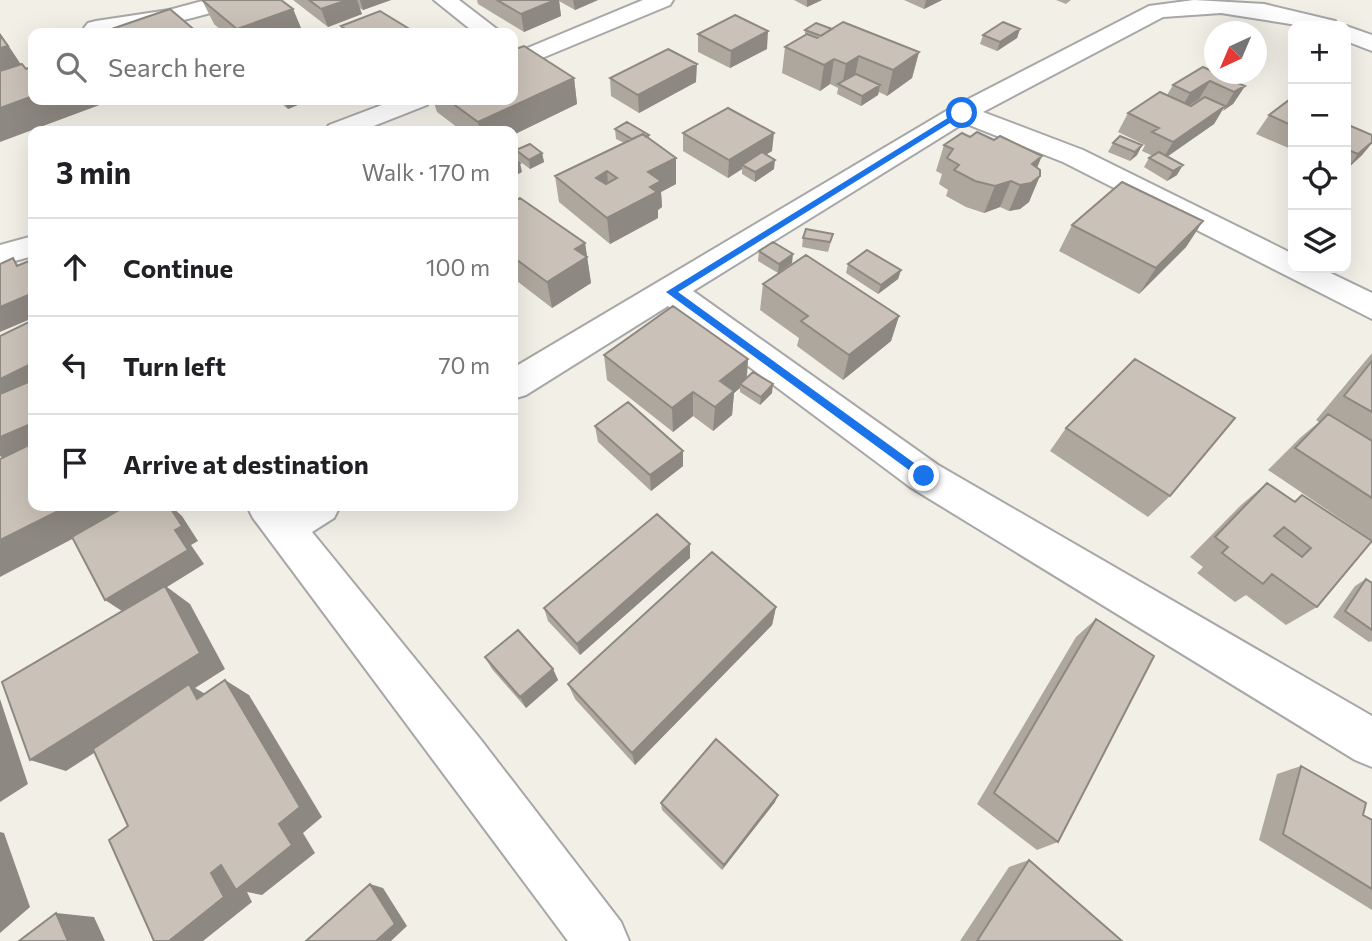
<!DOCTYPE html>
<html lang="en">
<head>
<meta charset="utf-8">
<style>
  :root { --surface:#fff; --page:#f6f6f6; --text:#202124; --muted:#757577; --line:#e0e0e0 }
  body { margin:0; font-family:Commissioner,sans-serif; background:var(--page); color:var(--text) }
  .controls { position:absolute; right:21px; top:21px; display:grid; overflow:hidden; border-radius:14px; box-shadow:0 7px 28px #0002 }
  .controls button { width:63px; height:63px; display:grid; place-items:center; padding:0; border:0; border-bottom:2px solid var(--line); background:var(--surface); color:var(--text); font:35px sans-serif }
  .compass { position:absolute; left:1204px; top:21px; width:63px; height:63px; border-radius:50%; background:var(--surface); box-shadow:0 7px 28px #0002; rotate:224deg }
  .stop { position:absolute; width:21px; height:21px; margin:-16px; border:5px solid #1a73e8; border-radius:50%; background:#fff }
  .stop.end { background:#1a73e8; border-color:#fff; box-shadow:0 2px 7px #0008 }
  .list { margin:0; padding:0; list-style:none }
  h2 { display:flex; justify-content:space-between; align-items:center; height:91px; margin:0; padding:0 28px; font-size:30px }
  h2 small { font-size:23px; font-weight:400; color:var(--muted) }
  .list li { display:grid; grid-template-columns:46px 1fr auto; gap:21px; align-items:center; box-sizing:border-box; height:98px; padding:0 28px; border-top:2px solid var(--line) }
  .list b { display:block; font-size:26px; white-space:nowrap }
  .list em { font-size:23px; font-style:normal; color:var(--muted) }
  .icon { flex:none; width:38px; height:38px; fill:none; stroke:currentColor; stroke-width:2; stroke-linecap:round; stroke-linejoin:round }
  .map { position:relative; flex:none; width:1372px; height:941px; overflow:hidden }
  .search { position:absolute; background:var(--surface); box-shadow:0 7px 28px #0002; left:28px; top:28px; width:490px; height:77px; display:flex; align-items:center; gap:18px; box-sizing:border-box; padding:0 24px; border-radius:14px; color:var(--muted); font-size:26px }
  .panel { position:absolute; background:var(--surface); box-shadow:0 7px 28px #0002; left:28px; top:126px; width:490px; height:385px; border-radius:14px }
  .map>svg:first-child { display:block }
</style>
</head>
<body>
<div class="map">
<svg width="1372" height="941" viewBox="0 0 1372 941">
  <rect width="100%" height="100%" fill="#f1efe6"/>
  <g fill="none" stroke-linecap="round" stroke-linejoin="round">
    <g stroke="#a7a7a7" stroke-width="4">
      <path id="minor" d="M206,0H242L239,5C190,19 141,33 89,33L84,28L88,23L96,21L169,10Z
        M434,0H459L502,33H475Z
        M643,0H673L670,5L513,70V54Z
        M1194,0L1264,4L1335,21L1339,26H1303L1221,13L1163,17L983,112L1083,150L1293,254V268H1320L1372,293V319L1063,162L964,123L693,291L938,465L1372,716V767L1355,760L910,487L668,306L526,395L513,399V368L953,107L1149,6Z
        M1345,26H1346L1372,35V51L1346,41Z
        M395,100H431L427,105L361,131H325L329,125Z
        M33,236V256L0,265V245Z
        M247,506H340L334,518L312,532L481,740L621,922L629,941H568L253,518Z"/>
    </g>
    <use href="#minor" fill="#fff" fill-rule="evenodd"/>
  </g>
  <path fill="#aea79e" d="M202,0L293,9L303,33H224L214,24Z
    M293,0H391L363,10L359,8L362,14L328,27Z
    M477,0H598L575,10L559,1L561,16L524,32L478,4Z
    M794,0H822L807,7Z
    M904,0H942L924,9Z
    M1056,0H1071L1066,4Z
    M341,26L416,33H343Z
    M832,29L919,52L912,78L887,96L879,92L878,95L861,106L837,94L838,88L830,84L820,91L782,73L785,47L805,35V30Z
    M1020,29L1017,38L997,51L980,44L983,35Z
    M698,34L767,49L730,68L698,52Z
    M513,50L574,78L577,104L513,135V131H462L437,112L433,100H513Z
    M1203,67L1245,86L1233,104L1222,110L1214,124L1167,157L1177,175L1167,181L1144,167L1149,158L1153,156L1142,151L1145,145L1118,132L1128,113L1167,95L1173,85Z
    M610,78L696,82L639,113L611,96Z
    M277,100H310L288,109Z
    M1293,102V150L1256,134L1269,115Z
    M1346,124L1372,135V143L1362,155L1346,170Z
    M615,129L649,135V139L676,158V184L661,192L662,207L658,210V218L610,244L559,202L555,176L624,143L616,139Z
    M683,133L772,151L766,154L774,169L755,182L742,174V169L728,178L683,151Z
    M1113,143L1142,145L1137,155L1130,161L1108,152Z
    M944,145L1037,167L1029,202L1020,209L1009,211L1000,207L984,213L966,207L946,196L948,190L939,184L942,174L936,171Z
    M516,150L542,153L544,162L530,169L518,160Z
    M513,203L585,243L591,283L552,308L513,278Z
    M1203,221L1186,247L1139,294L1059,251L1072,225Z
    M833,234L828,252L802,247L803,238Z
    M759,251L792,263L778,273L758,261Z
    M848,264L901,270L898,279L878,294L846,273Z
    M763,284L899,316L891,341L843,380L797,346L799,338L760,310Z
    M1372,353V540L1268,470L1301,437L1319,422L1316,420Z
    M604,355L748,359L747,378L772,393L760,405L740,392V388L734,393L732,415L713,431L693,416L673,432L607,380Z
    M595,426L683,451V466L651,491L598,442Z
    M1066,428L1170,496L1148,517L1050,451Z
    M1267,483L1294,501L1302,495L1372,541L1317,607L1286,625L1246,595L1235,602L1197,573L1203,567L1190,557L1241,505Z
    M690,558L580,655L548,621L544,608Z
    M1366,579L1372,583V641L1369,642L1333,617L1355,586Z
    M776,607L772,625L635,765L575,699L568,684Z
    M1096,619L1058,842L1037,850L977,804L1076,637Z
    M485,657L553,669L558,680L526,708L492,669Z
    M1301,766L1363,815L1372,820V910L1259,840L1277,774Z
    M775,802L722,870L662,810L661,803Z
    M1029,860L1122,941H960L1009,867Z"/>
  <path fill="#8d8881" d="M347,0H357L362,14L328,27L321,9Z
    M360,0H391L363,10Z
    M555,0H559L561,16L524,32L521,14Z
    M573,0H598L575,10Z
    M807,0H822L807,7Z
    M926,0H942L924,9Z
    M293,9L303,33H239L237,29Z
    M1020,29L1017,38L997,51L1000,42Z
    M768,31L767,49L730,68L731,51Z
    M0,33L26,72L0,80Z
    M919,52L912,78L887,96L893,70Z
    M859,56L854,81L842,86L846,64Z
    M834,59L830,84L820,91L824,65Z
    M697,64L696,82L639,113L638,95Z
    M574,78L577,104L513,135V131H480L478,122Z
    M1210,81L1199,99L1180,111L1190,93Z
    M880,85L878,95L861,106L862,96Z
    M1245,86L1233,104L1223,111L1234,92Z
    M33,96V100H113L0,142V108Z
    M283,100H310L288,109Z
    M1225,106L1214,124L1162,160L1173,142Z
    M774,133L772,151L746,167L742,165V169L728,178L729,160Z
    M1372,142V143L1362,155L1346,170L1358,154Z
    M1142,145L1137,155L1130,161L1135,152Z
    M542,153L544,162L530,169L529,160Z
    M1042,156L1031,182L1040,176L1029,202L1020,209L1009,211L1020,185L1032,164Z
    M676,158V184L661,192L662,207L658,210V218L610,244L607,218L648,172Z
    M775,160L774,169L755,182V172Z
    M520,163L522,172L513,177V167Z
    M1183,165L1177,175L1167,181L1173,171Z
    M607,171L609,198L596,178Z
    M1011,181L1000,207L984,213L995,186Z
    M1203,221L1186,247L1139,294L1156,268Z
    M585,243L591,283L552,308L547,282L575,249Z
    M793,254L792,263L778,273L779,264Z
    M901,270L898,279L878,294L881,285Z
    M33,293V318L0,332V307Z
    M899,316L891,341L843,380L849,355Z
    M748,359L746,383L740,384V388L734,393L732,415L713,431L715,407L720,381Z
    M33,363V389L0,406V379Z
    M773,384L772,393L760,405L761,397Z
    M693,392V416L673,432L672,408Z
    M33,423V447L6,460L0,456V437Z
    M683,451V466L651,491L650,475Z
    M68,506H133V507L0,577V540Z
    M169,506H171L182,516L198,541L191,545L204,564L167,587L190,604L225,669L195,688L214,699H197L192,690L66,771L30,760L125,613L105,600L175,530Z
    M690,544V558L580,655L577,644Z
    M776,607L772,625L635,765L632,753Z
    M553,669L558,680L526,708L520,697Z
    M225,680L249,695L322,817L303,833L315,853L262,895L247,892L252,902L203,941H169L211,873L221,865L279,824Z
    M0,699L28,784L0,802Z
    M778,795L775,802L722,870L724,865Z
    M0,832L4,833L30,907L0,933Z
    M370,884L383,888L407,926L391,941H376Z
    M56,913L94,917L105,941H68Z"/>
  <path fill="#cac2b8" stroke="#8d8881" stroke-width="2" fill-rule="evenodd" d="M202,0H281L293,9L237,29Z
    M309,0H347L321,9Z
    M497,0H555L521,14Z
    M170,9L198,33H100Z
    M380,11L416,33H351L341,26Z
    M735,15L768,31L731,51L698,34Z
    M843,22L919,52L893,70L859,56L846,64L834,59L824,65L785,47L807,34L817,38Z
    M1003,22L1020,29L1000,42L983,35Z
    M816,23L832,29L821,36L805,30Z
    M0,35L8,46L0,48Z
    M524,46L574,78L478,122L448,100H513V81H514L513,80V50Z
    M668,49L697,64L638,95L610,78Z
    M22,64L26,69L33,66V96L0,108V71Z
    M1203,67L1214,72V74H1217L1245,86L1234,92L1210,81L1190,93L1173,85Z
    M856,74L880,85L862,96L838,84Z
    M1160,92L1191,106L1205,97L1225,106L1173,142L1152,132L1159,128L1128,113Z
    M1289,100L1293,102V126L1269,115Z
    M728,108L774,133L729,160L683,133Z
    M627,122L649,135L646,137L643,134L632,139L615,129Z
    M1346,124L1372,135V142L1358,154L1346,149Z
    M977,132L994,140L1000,136L1042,156L1032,164L1040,170V176L1031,183L1020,185L1011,181L995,186L975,181L954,170L959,165L947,158L953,149L944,145L962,133L970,137Z
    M643,134L676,158L648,172L661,181L650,187L657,192L607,218L555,176ZM607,171L617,178L606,184L596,178Z
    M1120,136L1142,145L1135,152L1113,143Z
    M530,144L542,153L529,160L516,150Z
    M762,152L775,160L755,172L742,165Z
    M1159,152L1183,165L1173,171L1149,158Z
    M513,157L520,163L513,167Z
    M1122,182L1203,221L1156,268L1072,225Z
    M520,198L585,243L575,249L587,257L547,282L513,257V203Z
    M806,229L833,234L830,242L803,238Z
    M773,242L793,254L779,264L759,251Z
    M867,250L901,270L881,285L848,264Z
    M806,255L899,316L849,355L801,321L808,316L763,284Z
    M13,258L17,266L29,261L33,268V293L0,307V264Z
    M673,306L748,359L720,381L734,391L715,407L693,392L672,408L604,355Z
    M33,320V363L0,379V336Z
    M1135,359L1235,418L1170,496L1066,428Z
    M1372,361V412L1344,396Z
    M753,372L773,384L761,397L740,384Z
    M33,380V423L0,437V394Z
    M628,402L683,451L650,475L595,426Z
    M1328,414L1372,441V498L1295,448Z
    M33,443V506H68L0,540V459Z
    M1267,483L1295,502L1302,495L1372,541L1317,607L1272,574L1263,584L1222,553L1228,547L1215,537ZM1284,527L1311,548L1302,557L1274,536Z
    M126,506H169L182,526L175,530L188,550L105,600L72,537Z
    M657,514L690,544L577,644L544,608Z
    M712,552L776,607L632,753L568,684Z
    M1366,579L1372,583V630L1345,611Z
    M165,586L200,653L30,760L2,682Z
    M1096,619L1154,656L1058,842L994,793Z
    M518,630L553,669L520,697L485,657Z
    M225,680L300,807L279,824L292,845L236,890L221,865L211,873L224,897L169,941H154L109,840L128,826L93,749L189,684L197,699Z
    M716,739L778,795L724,865L661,803Z
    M1301,766L1366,803L1363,815L1372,820V889L1283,834Z
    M1029,860L1122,941H977Z
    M370,884L395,924L376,941H306Z
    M56,913L68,941H19Z"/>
  <path fill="#1a73e8" d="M959,111L966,113L678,292L928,473V480L924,481L666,292Z"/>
</svg>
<div class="controls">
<button>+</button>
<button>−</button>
<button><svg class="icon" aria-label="locate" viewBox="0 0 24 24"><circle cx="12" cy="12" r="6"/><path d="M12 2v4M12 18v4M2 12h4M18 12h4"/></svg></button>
<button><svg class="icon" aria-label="layers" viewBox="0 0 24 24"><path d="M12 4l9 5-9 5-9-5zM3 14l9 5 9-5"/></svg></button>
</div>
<svg class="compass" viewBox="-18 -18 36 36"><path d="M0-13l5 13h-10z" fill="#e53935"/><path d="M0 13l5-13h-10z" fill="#757577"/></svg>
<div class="stop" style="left:962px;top:113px"></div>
<div class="stop end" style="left:924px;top:476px"></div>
<div class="search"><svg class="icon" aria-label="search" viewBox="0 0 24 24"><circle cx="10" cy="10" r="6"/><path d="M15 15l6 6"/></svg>Search here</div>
<section class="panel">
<h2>3 min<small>Walk · 170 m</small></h2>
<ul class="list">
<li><svg class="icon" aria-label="ahead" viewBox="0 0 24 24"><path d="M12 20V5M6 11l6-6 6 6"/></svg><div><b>Continue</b></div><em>100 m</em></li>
<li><svg class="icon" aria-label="left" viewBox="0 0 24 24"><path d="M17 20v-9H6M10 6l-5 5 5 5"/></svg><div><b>Turn left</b></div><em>70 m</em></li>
<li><svg class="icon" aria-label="arrive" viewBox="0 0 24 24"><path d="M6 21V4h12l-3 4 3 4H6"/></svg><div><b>Arrive at destination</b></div></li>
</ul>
</section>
</div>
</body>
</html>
